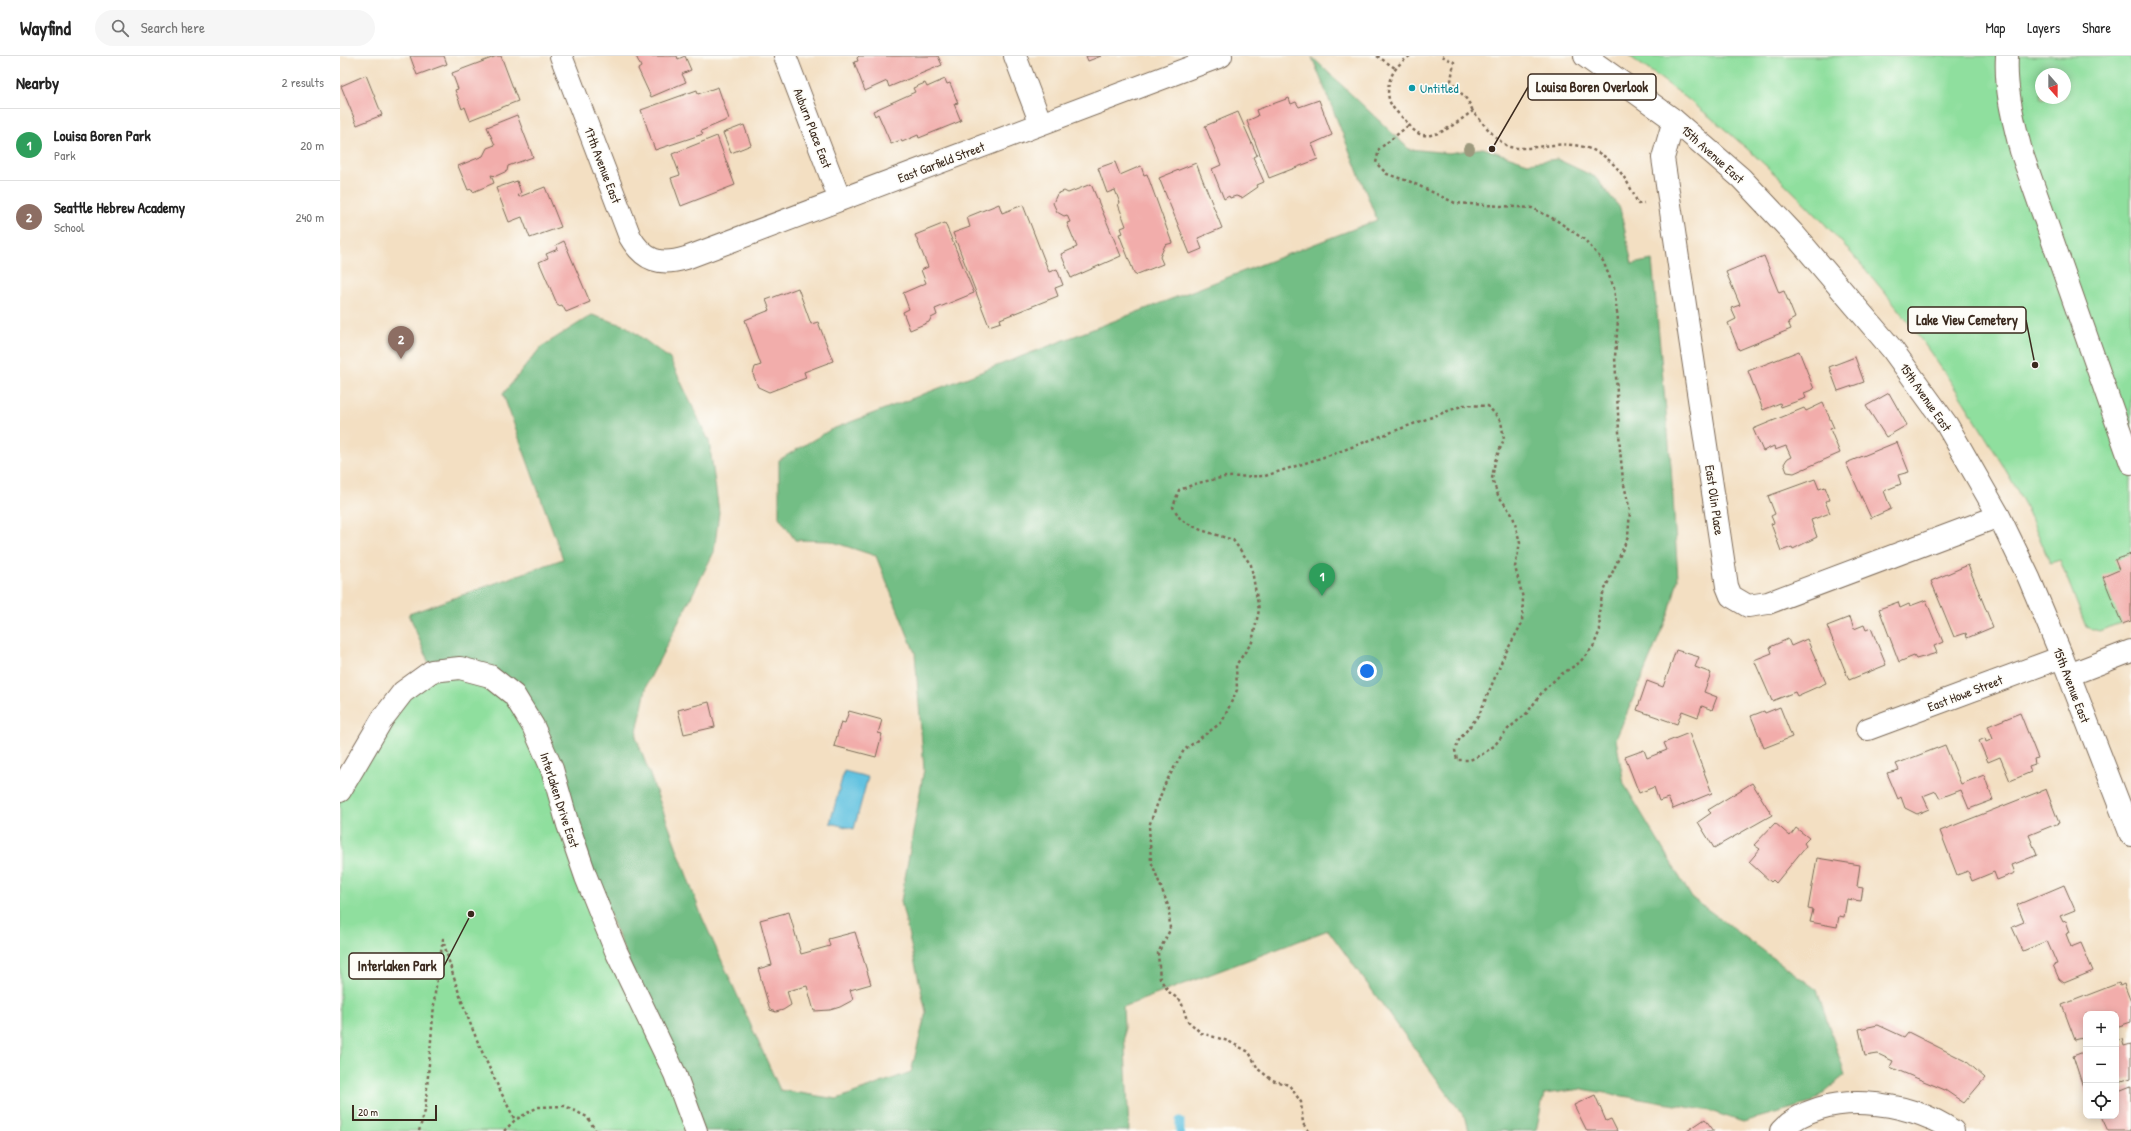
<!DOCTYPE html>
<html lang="en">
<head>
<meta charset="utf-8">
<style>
  :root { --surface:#fff; --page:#f6f6f6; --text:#222; --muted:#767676; --line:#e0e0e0; --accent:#db2777 }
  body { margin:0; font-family:"Patrick Hand",sans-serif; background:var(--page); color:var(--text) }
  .controls { position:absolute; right:12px; bottom:12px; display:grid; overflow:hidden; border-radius:8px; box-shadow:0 2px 10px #0003 }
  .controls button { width:36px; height:36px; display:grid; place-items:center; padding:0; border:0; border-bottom:1px solid var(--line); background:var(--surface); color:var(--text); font:20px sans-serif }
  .compass { position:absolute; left:1695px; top:12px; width:36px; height:36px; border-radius:50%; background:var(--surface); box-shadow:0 2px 10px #0003; rotate:159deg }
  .scale { position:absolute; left:12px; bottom:10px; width:85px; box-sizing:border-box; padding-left:4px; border:2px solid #3b2a1e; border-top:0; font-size:11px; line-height:14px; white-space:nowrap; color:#3b2a1e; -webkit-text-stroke:3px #fdfcf7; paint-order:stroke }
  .you { position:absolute; left:1027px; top:615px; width:14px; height:14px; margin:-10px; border:3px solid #fff; border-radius:50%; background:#1a73e8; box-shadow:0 0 0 6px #1a73e833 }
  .badge { display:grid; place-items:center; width:26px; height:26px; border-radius:50%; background:var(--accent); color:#fff; font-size:13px; font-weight:700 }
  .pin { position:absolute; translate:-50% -33px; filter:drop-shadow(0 1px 2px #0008) }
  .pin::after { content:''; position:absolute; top:21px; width:14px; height:12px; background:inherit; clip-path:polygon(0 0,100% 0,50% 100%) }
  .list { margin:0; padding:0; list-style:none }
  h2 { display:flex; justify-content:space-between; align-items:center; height:52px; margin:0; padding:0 16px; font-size:17px }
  h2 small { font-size:13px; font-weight:400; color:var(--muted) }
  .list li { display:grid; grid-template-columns:26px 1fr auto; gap:12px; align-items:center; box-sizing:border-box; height:72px; padding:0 16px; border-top:1px solid var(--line) }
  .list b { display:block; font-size:15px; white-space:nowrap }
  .list p { margin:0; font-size:13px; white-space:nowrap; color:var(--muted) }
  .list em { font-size:13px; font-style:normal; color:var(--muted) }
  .icon { flex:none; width:22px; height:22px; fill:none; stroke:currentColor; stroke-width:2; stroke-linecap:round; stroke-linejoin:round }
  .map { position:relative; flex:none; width:1791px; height:1075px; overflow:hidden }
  header { display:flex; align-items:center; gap:24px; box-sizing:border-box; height:56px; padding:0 20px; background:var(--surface); border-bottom:1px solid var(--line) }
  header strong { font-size:19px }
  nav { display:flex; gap:22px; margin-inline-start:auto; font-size:14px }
  .search { width:280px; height:36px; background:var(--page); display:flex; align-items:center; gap:10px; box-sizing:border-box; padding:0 14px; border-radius:22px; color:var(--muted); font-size:15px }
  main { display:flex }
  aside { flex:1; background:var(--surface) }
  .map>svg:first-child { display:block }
</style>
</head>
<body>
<header>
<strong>Wayfind</strong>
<div class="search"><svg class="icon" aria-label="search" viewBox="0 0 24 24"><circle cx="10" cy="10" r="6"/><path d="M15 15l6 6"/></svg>Search here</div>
<nav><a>Map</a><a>Layers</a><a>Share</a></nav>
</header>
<main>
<aside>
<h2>Nearby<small>2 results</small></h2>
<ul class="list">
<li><span class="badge" style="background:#2e9e5b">1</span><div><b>Louisa Boren Park</b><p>Park</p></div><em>20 m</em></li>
<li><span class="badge" style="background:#8d6e63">2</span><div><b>Seattle Hebrew Academy</b><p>School</p></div><em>240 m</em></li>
</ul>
</aside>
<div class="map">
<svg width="1791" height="1075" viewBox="0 0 1791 1075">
  <rect width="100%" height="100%" fill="#fdfcf7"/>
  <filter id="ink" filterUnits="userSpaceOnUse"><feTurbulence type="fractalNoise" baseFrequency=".025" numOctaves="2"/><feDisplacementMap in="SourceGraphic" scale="8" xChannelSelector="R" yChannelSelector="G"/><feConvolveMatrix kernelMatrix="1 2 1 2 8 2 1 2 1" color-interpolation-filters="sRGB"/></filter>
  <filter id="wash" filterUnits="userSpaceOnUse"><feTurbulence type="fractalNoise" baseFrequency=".012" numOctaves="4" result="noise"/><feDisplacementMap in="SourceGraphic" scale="16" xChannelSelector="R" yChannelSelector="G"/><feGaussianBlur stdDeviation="0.9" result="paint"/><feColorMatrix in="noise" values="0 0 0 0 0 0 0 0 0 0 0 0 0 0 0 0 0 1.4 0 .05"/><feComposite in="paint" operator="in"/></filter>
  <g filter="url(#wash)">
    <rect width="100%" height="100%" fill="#f3dfc2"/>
    <path fill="#8fdf9e" stroke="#65845e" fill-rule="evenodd" d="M1289,0H1791V563L1759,575L1746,571L1720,504L1710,507C1702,488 1694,468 1685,449C1671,422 1655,396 1639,370C1550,224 1430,97 1289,0ZM1701,18H1725V42H1701Z
      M120,612L174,639L356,1075H0V735L63,636Z"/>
    <path fill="#73be85" stroke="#577452" d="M972,1L1069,93L1109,97L1143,92L1188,107L1217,103L1255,121L1280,152L1292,208L1312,204L1331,410L1338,523L1329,557L1276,683L1284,728L1352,842L1477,934L1505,1019L1471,1047L1403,1066L1370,1055L1242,1033L1204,1038L1196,1075H1129L1126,1063L988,874L783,951L789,1075H356L212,713L150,620L92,615L69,558L223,503L163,338L201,291L252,259L286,270L330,303L369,385L379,456L374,496L307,628L296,681L362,861L440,1034L497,1043L571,1016L586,956L561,845L584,713L575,597L536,500L490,485L455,484L439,461V404L490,374L1037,164Z"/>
    <path fill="#62c2e0" stroke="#4e767f" d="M504,715L528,721L514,773L490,767Z"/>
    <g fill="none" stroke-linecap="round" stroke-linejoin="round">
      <path stroke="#62c2e0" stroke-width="9" d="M840,1065V1075"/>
    </g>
    <g id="blocks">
      <path fill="#f2adab" d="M70,0H104L107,8L77,19Z
        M157,0H161L178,45L130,64L125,51L122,53L115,34L118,33L112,17Z
        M296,0H337L338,3L345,0L351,14L342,18L346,26L311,41L298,13L301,11Z
        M519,0H598L602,9L549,31L547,25L525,35L514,6L518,5L517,2Z
        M746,0H761L748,5Z
        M26,19L42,59L17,69L1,30Z
        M605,23L607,28L610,27L618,47L614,48L621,65L579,82L578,79L562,86L561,84L551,88L538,58L535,60L533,55L575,36L573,32L585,27L587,31Z
        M378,31L389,63L361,75L363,78L315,94L301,54L357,34L358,38Z
        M949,42L951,48L956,46L959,51L979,44L992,79L972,88L978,103L929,122L907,65L918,60L916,54Z
        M898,56L917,99L913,101L924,126L917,129L918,131L902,142L896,140L890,142L889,140L884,143L872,113L881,109L865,70Z
        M177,59L193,101L168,110L167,115L156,120L151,119L154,127L133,136L132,133L128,134L118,110L143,100L147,92L155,89L147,71Z
        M404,69L411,89L391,97L383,77Z
        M377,80L395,129L341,150L331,122L340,119L332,98Z
        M775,106L780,119L801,110L804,119L807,118L832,187L825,189L820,201L823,208L795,219L779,178L783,177L781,172L786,170L778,148L780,147L775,134L767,137L758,112Z
        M856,107L882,172L858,182L862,193L850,198L819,122Z
        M177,125L181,137L178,138L179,141L205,131L221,171L190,182L182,161L169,166L156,132Z
        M751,128L781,200L731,222L721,198L737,191L727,167L730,166L727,159L724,160L717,156L713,147L717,138L724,135L728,137Z
        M659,148L662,157L683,149L709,216L717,213L723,229L715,232L718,240L660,263L661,266L649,270L613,177L630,171L627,161Z
        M605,167L634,237L595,253L597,259L591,262L589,266L570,274L563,256L569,253L563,237L586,227L581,214L588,211L575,179Z
        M224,185L250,246L226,256L222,249L218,250L199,206L208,202L206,198L218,193L216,189Z
        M1424,200L1439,237L1444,235L1455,262L1448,266L1451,273L1399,294L1388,267L1396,263L1391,252L1400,249L1386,216Z
        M458,232L471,268L478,266L493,305L464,316L466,322L429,336L418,331L413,318L415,311L421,309L405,264L430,254L426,244Z
        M1459,295L1474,333L1464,337L1466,342L1441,351L1440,347L1423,354L1408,315Z
        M1515,301L1524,326L1498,335L1489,311Z
        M1549,337L1567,369L1546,381L1526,350Z
        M1483,347L1494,372L1490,373L1500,397L1454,417L1447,416L1444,408L1447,403L1451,401L1446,390L1435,394L1434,390L1423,395L1413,373L1464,352L1466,355Z
        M1557,386L1569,416L1558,419L1561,428L1544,435L1551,453L1531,462L1506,407Z
        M1475,423L1479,433L1485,431L1490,444L1485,445L1490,457L1471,464L1477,481L1453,493L1452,491L1441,495L1431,468L1434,467L1431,460L1435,458L1428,440Z
        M1791,498V565L1782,568L1763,521L1779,514L1775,504Z
        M1628,509L1653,571L1627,582L1626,577L1614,581L1591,525Z
        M1586,544L1603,586L1594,590L1597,597L1576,603L1574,600L1559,606L1539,553L1558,546L1560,552L1569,548L1570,550Z
        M1510,561L1514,573L1524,569L1526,574L1531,572L1546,609L1509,624L1487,570Z
        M1448,583L1451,590L1467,583L1486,627L1457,640L1455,636L1432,645L1414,604L1432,597L1430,591Z
        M1336,594L1359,601L1355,611L1371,617L1364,636L1377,641L1372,654L1362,650L1358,661L1342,655L1337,668L1297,654L1307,625L1323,631Z
        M369,646L375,671L344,678L338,654Z
        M1440,651L1452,681L1424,692L1411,660L1424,655L1425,657Z
        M509,655L542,664L538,677L542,678L536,701L494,690L501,666L505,667Z
        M1680,657L1698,702L1694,703L1695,708L1689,710L1691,716L1670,725L1660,701L1648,706L1639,685L1645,682L1646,686L1653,683L1648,670Z
        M1349,677L1372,737L1333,753L1328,742L1319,745L1314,731L1299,737L1285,701L1304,694L1307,702L1327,694L1324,687Z
        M1605,689L1621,728L1644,719L1653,744L1629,753L1621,734L1600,742L1596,735L1583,740L1589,753L1577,758L1565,752L1561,741L1558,743L1547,717L1559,714L1556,708Z
        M1412,727L1432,759L1374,792L1358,766L1371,757L1368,754Z
        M1706,733L1719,767L1689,779L1697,799L1672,809L1675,817L1657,824L1654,816L1632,825L1628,815L1617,819L1600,775Z
        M1435,767L1450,780L1456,772L1469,782L1464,787L1466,790L1436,827L1433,824L1431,826L1409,806L1420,793L1414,789Z
        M1477,802L1520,809L1517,831L1523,832L1521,845L1507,843L1504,861L1499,860L1497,871L1470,866L1473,854L1468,853Z
        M1724,829L1735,854L1720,860L1723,866L1726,865L1730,876L1726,878L1731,891L1741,887L1753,915L1724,927L1719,923L1713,909L1717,908L1707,885L1683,895L1672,871L1684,866L1677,849Z
        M449,856L461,898L490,890L488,883L515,876L531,928L510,934L513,944L500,951L490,954L474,955L467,930L447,935L451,949L443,954L436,956L430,954L418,913L432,909L420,864Z
        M1779,927L1780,930L1784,928L1791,946V966L1776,971V958H1746V983L1743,984L1742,982L1735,984L1722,949Z
        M1538,969L1564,981L1568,976L1626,1005L1645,1022L1624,1047L1605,1034L1550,1011L1553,1005L1538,998L1525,1000L1519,973Z
        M1782,983L1784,990L1791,988V1022L1776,1027V985Z
        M1746,995V1040L1733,1000Z
        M1791,1030V1075H1768L1761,1060H1776V1036Z
        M1255,1039L1266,1065L1271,1063L1277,1075H1247L1234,1049Z
        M1365,1063L1374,1075H1347Z"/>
    </g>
  </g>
  <g filter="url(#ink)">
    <use href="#blocks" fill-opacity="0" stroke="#7b6957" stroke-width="1"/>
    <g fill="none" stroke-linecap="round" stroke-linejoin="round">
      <g stroke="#7b6957" stroke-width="24">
        <path id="minor" d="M221,0L290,181C304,205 320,210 346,202L881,0
          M445,0L500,144
          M675,0L701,68
          M1245,0L1334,64L1401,122L1453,177L1552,293L1607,369L1659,460L1689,522L1722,601L1791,779
          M1667,0C1665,33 1673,63 1681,95L1791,407
          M1334,64L1323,102L1387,530L1391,540L1408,550L1428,547L1659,460
          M1729,619L1791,595
          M1528,673L1722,601
          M0,735L43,662L63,636L92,615L120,612L150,620L174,639L193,670L212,713L228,769L246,821L276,895L335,1018L356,1075
          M1441,1075C1481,1032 1570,1044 1613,1075"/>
      </g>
      <path stroke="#7b6957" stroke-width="2.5" stroke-dasharray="3 3" stroke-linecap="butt" d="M1037,0L1055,12
        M1070,0C1055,9 1045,25 1049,43C1051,52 1060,59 1066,65C1073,74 1078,81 1091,79C1105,77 1121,63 1133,55C1141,65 1158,87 1170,91C1184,94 1200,90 1213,89C1259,85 1281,108 1298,148L1304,147
        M1102,0L1114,6L1111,25L1128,45L1133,55
        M79,1075L85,1055L95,937L103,883C119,948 145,1006 175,1064
        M164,1075L175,1064L198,1051L225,1050L247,1061L256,1075
        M969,1075L963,1068L961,1046L949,1029L932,1024L918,1013L909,996L888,985L861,977L847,964L841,945L830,937L820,923L818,897L830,874L829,852L811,805L809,770L825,728L844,694L882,666L897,634L896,609L912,586L919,554L911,509L893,484L861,474L841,464L833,451L839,434L858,427L885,421L925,420L993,398L1124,349L1148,350L1161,365L1164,383L1155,405L1152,423L1158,439L1173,460L1180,487L1175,511L1183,542L1182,567L1164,600L1139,659L1119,684L1115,694L1117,704H1130L1141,699L1154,690L1168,673L1187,657L1203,635L1220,619L1239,607L1253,591L1260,574L1259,557L1262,540L1288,481L1290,455L1283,424L1280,394L1275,301L1278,264L1274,232L1263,205L1245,184L1216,164L1192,152L1115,147L1071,126L1047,118L1036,107L1039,93L1069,69"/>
      <use href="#minor" stroke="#fff" stroke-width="22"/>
    </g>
    <circle fill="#9c997d" cx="1129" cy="93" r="6"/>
  </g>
  <circle fill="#0f9aa8" stroke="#fdfcf7" stroke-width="1.5" cx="1072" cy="32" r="4"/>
  <g text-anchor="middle" stroke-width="3.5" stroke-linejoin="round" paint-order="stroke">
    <g font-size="13" fill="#0d838f" stroke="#fdfcf7" text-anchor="start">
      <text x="1080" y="37">Untitled</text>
    </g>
    <g font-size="13" fill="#3b2a1e" stroke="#fdfcf7">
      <text transform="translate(473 72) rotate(69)" y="5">Auburn Place East</text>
      <text transform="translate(1373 98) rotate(42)" y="5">15th Avenue East</text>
      <text transform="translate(601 106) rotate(-21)" y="5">East Garfield Street</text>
      <text transform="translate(263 109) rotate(69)" y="5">17th Avenue East</text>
      <text transform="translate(1586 341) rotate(55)" y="5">15th Avenue East</text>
      <text transform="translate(1375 444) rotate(82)" y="5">East Olin Place</text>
      <text transform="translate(1732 629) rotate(69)" y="5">15th Avenue East</text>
      <text transform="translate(1625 637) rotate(-21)" y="5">East Howe Street</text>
      <text transform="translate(220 744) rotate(72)" y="5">Interlaken Drive East</text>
    </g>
  </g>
  <path fill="none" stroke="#3b2a1e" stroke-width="1.5" d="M1152 93L1188 31M1695 309L1686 264M131 858L104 910"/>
  <g fill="#3b2a1e" stroke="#fdfcf7" stroke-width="1.5">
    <circle cx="1152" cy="93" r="4"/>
    <circle cx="1695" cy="309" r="4"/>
    <circle cx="131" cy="858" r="4"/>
  </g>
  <g fill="#fdfcf7" stroke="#3b2a1e" stroke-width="1.5">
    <rect x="1188" y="18" width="128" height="26" rx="4"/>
    <rect x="1568" y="251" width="118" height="26" rx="4"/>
    <rect x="9" y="897" width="95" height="26" rx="4"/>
  </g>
  <g font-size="14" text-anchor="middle" font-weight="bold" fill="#3b2a1e">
    <text x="1252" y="36">Louisa Boren Overlook</text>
    <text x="1627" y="269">Lake View Cemetery</text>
    <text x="57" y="915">Interlaken Park</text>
  </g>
</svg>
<div class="controls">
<button>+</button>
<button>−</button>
<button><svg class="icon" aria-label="locate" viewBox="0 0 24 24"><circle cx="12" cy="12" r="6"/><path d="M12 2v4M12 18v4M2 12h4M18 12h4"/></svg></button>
</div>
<svg class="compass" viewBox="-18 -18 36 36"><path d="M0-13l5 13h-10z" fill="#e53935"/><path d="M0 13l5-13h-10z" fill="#767676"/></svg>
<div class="scale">20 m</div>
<div class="you"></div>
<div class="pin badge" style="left:982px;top:540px;background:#2e9e5b">1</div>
<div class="pin badge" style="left:61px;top:303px;background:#8d6e63">2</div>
</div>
</main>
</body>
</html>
